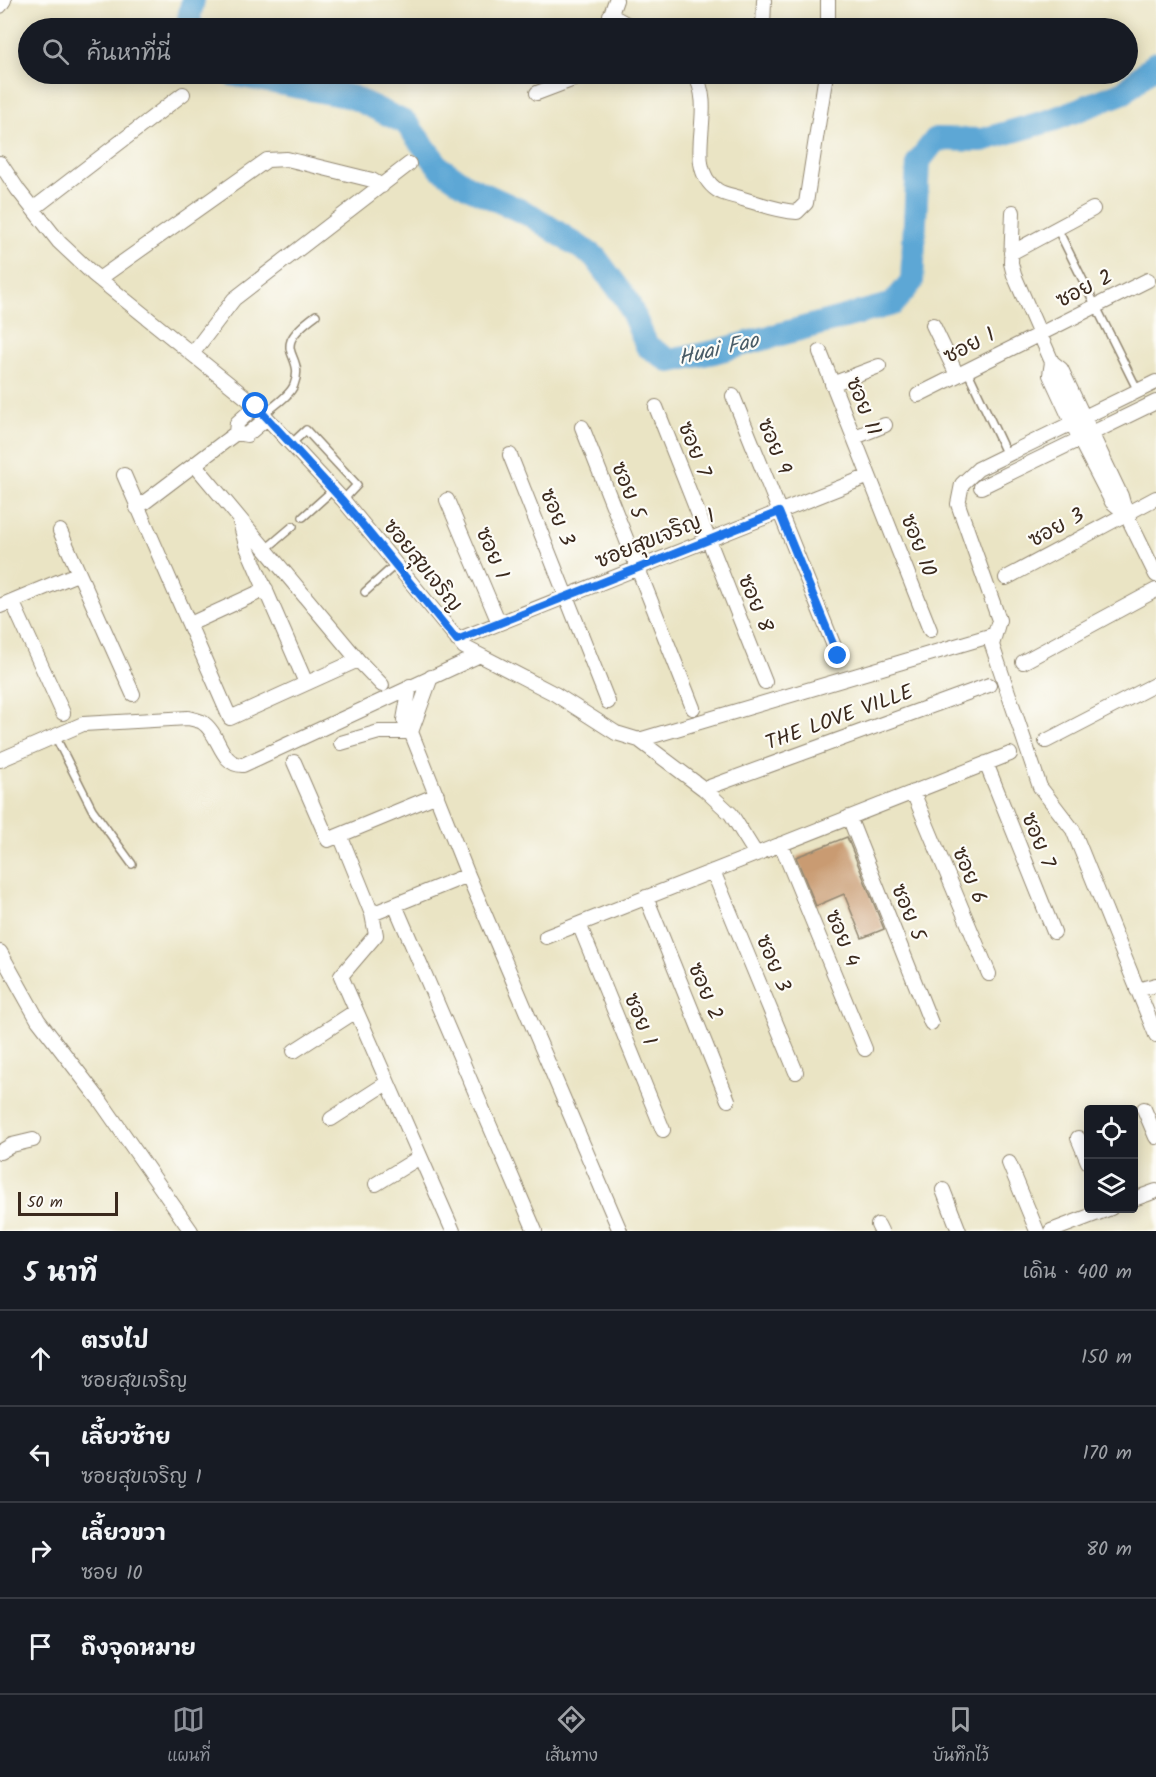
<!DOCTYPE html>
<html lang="th">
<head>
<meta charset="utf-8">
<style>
  :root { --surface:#171b24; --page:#242831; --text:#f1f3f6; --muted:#9ea1a6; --line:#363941; --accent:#8c9099 }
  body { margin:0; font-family:Kalam,"Playpen Sans Thai",sans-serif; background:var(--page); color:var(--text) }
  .controls { position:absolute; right:18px; bottom:18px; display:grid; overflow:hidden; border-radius:6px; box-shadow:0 3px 15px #0003 }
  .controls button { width:54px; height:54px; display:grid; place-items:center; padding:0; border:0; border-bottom:2px solid var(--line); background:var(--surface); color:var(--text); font:30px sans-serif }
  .scale { position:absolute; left:18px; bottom:15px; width:100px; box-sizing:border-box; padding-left:6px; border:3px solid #3b2a1e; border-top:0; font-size:16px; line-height:21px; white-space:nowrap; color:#3b2a1e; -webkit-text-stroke:4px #fdfcf7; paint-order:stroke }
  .stop { position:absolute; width:18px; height:18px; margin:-14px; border:4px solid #1a73e8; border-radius:50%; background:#fff }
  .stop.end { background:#1a73e8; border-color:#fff; box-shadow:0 2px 6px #0008 }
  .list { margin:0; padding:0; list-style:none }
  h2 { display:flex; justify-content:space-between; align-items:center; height:78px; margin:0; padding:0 24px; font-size:26px }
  h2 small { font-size:20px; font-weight:400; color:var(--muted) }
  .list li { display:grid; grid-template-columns:39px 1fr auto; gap:18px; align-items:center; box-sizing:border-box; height:96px; padding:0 24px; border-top:2px solid var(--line) }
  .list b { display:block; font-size:22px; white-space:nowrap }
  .list p { margin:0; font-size:20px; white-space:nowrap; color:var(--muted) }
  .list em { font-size:20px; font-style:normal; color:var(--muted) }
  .icon { flex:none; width:33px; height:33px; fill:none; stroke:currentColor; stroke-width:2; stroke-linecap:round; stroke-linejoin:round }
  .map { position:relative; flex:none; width:1156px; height:1231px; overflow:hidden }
  .search { position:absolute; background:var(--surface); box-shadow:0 3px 15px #0003; left:18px; right:18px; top:18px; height:66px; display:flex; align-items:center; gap:15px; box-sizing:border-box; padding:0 21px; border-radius:33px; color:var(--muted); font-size:22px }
  .sheet { height:462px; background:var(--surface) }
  nav { display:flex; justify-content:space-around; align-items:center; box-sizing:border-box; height:84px; border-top:2px solid var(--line); background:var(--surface); font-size:16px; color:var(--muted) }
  nav a { display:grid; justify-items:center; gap:3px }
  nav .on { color:var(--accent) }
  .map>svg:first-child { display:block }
</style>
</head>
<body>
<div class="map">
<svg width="1156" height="1231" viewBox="0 0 1156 1231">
  <rect width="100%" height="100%" fill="#fdfcf7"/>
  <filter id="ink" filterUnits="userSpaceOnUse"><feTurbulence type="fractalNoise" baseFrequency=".0167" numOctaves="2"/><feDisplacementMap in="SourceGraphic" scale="12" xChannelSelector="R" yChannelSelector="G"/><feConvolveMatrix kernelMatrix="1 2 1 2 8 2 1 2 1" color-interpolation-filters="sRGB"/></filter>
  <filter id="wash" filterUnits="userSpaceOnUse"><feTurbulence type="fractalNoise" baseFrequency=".008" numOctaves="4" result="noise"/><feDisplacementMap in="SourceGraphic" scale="24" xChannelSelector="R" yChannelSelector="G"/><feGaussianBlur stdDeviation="1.35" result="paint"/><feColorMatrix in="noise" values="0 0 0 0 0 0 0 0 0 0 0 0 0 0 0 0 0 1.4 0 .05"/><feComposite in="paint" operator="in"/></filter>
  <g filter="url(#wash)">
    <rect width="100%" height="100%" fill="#eae4c4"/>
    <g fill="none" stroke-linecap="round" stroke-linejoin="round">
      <path stroke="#5da7d5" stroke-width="24" d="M192,28L189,18L193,0
        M231,74L352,97L406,123L440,168L468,187L532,216L595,257L627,300L647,346L670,361L714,352L893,304L912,281L918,162L936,139L982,140L1052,120L1124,92L1156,63"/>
    </g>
    <g id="blocks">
      <path fill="#c99b72" d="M847,837L884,929L862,938L844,894L816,906L796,857Z"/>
    </g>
  </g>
  <g filter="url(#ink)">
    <use href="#blocks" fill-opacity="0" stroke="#928771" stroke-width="1.5"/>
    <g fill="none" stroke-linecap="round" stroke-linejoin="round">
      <g stroke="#928771" stroke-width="10">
        <path id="lane" d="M1057,228L1138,391
          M967,370L1007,455
          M263,415C272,407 290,396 294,385C307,352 265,352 316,315
          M291,444L306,430L357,485L343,500
          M303,517L333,490
          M266,549L293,526
          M365,592L396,564
          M55,736L92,809L132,864"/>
      </g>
      <g stroke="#928771" stroke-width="16">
        <path id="street" d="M0,6L4,0
          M610,15L634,28
          M606,28L616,0
          M763,28L764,0
          M828,28V0
          M694,74C718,109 681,165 717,190C724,195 736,196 743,199C761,204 778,211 797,212L806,203L826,74
          M537,93L587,74
          M0,163L18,190L59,242L93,274L254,404L343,500L464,647L555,694L616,733L639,740L993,635
          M33,209L183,94
          M1013,212L1011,263L1014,275L1052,362L1061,369L1121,496L1126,514L1112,502L1080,440L1050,375L1052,362
          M1011,253L1093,209
          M99,279L267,160L287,159L372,180L382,186
          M933,325L957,375
          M820,352L930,630
          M192,354L234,299L409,164
          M1156,382L978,469L962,484L958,504L999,620L992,645L1040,787L1073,830L1156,1035
          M832,384L879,366
          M918,395L1148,280
          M733,396L838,656
          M656,407L765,682
          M582,427L693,708
          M236,433L237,423L256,406
          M855,437L885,425
          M510,455L608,702
          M195,465L358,660L382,685
          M124,475L230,718L358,660
          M981,487L1156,402
          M447,500L499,623
          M137,508L236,433L247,435L267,418
          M1126,514L1156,575
          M240,522L246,545L306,683
          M60,531L133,694
          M1006,578L1156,498
          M12,601L63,713
          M0,606L77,574
          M190,624L266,589
          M457,640L869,476
          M1023,662L1156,590
          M410,686L404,720L411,732
          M411,732L431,677
          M639,740L704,789L731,814L756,854
          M1046,741L1156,684
          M341,743L379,732H411L468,875L620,1231
          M0,760L83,724L188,718C192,719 198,720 202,722C220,733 220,766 243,765L478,656
          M294,762L328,840L437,795
          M986,763L1054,932
          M704,789L989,685
          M913,792L989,974
          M849,817L931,1023
          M340,835L372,914L376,935L341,976L453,1231
          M781,844L865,1049
          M713,871L796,1072
          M646,897L728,1100
          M395,905L535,1231
          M372,914L468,875
          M579,924L663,1130
          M546,937L1010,754
          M0,952L38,1020L99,1099L191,1231
          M1137,990L1156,985
          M294,1051L356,1011
          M1144,1109L1156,1137
          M331,1119L387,1083
          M1078,1138L1088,1162
          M0,1152L12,1145L33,1140
          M1009,1163L1037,1231
          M376,1184L420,1157
          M943,1190L959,1231
          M1134,1199L1156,1191
          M878,1225L881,1231
          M1051,1231L1111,1208"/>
      </g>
      <use href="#lane" stroke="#fff" stroke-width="7"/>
      <use href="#street" stroke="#fff" stroke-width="14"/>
    </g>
  </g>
  <g fill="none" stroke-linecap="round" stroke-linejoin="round" filter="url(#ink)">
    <path stroke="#1a73e8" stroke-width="8" d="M256,406L343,501L457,640L779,512L838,656"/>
  </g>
  <g text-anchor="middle" stroke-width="4.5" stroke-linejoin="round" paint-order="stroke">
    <g font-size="21" fill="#3b2a1e" stroke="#fdfcf7">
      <text transform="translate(1084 288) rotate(-26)" y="7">ซอย 2</text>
      <text transform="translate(969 345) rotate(-27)" y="7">ซอย 1</text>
      <text transform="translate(864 406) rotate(68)" y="7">ซอย 11</text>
      <text transform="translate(775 446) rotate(68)" y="7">ซอย 9</text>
      <text transform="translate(695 449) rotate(69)" y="7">ซอย 7</text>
      <text transform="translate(629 490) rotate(68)" y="7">ซอย 5</text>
      <text transform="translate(558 517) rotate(68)" y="7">ซอย 3</text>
      <text transform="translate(1056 527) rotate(-28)" y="7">ซอย 3</text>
      <text transform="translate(655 538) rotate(-22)" y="7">ซอยสุขเจริญ 1</text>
      <text transform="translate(919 545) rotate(69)" y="7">ซอย 10</text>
      <text transform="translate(493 553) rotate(67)" y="7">ซอย 1</text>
      <text transform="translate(423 565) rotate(51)" y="7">ซอยสุขเจริญ</text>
      <text transform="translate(756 603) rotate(68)" y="7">ซอย 8</text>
      <text transform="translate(839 717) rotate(-20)" y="7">THE LOVE VILLE</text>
      <text transform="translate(1039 840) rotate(68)" y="7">ซอย 7</text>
      <text transform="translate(970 875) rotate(68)" y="7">ซอย 6</text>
      <text transform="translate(909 912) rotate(68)" y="7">ซอย 5</text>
      <text transform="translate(843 938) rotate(68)" y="7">ซอย 4</text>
      <text transform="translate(774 963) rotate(68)" y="7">ซอย 3</text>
      <text transform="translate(706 991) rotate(68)" y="7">ซอย 2</text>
      <text transform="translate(641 1019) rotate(68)" y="7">ซอย 1</text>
    </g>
    <g font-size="22" font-style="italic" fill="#495c67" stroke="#fdfcf7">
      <text transform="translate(718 348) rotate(-13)" y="8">Huai Fao</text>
    </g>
  </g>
</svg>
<div class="controls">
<button><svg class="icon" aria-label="locate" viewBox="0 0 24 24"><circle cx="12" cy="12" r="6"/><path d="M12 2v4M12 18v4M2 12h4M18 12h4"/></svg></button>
<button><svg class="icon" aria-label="layers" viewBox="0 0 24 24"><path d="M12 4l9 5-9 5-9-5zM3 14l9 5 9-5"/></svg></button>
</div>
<div class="scale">50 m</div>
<div class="stop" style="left:256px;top:406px"></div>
<div class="stop end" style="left:838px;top:656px"></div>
<div class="search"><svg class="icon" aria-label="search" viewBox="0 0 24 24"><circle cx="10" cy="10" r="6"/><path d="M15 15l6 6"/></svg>ค้นหาที่นี่</div>
</div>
<section class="sheet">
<h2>5 นาที<small>เดิน · 400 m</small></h2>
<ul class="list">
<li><svg class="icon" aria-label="ahead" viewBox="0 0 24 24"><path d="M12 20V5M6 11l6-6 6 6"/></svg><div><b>ตรงไป</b><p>ซอยสุขเจริญ</p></div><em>150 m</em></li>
<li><svg class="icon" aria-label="left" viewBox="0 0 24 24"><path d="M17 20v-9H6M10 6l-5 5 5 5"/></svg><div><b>เลี้ยวซ้าย</b><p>ซอยสุขเจริญ 1</p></div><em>170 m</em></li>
<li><svg class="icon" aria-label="right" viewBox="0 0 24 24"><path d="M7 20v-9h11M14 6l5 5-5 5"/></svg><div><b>เลี้ยวขวา</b><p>ซอย 10</p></div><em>80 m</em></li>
<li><svg class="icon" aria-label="arrive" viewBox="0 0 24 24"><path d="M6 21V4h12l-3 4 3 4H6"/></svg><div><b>ถึงจุดหมาย</b></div></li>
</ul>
</section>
<nav>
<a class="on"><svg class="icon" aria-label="map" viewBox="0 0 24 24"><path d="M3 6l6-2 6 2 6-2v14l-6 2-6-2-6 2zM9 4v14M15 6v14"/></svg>แผนที่</a>
<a><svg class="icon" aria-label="directions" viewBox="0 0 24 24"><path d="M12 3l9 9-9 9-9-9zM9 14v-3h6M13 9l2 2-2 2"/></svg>เส้นทาง</a>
<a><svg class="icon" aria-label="saved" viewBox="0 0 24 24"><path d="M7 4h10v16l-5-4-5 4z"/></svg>บันทึกไว้</a>
</nav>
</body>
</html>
